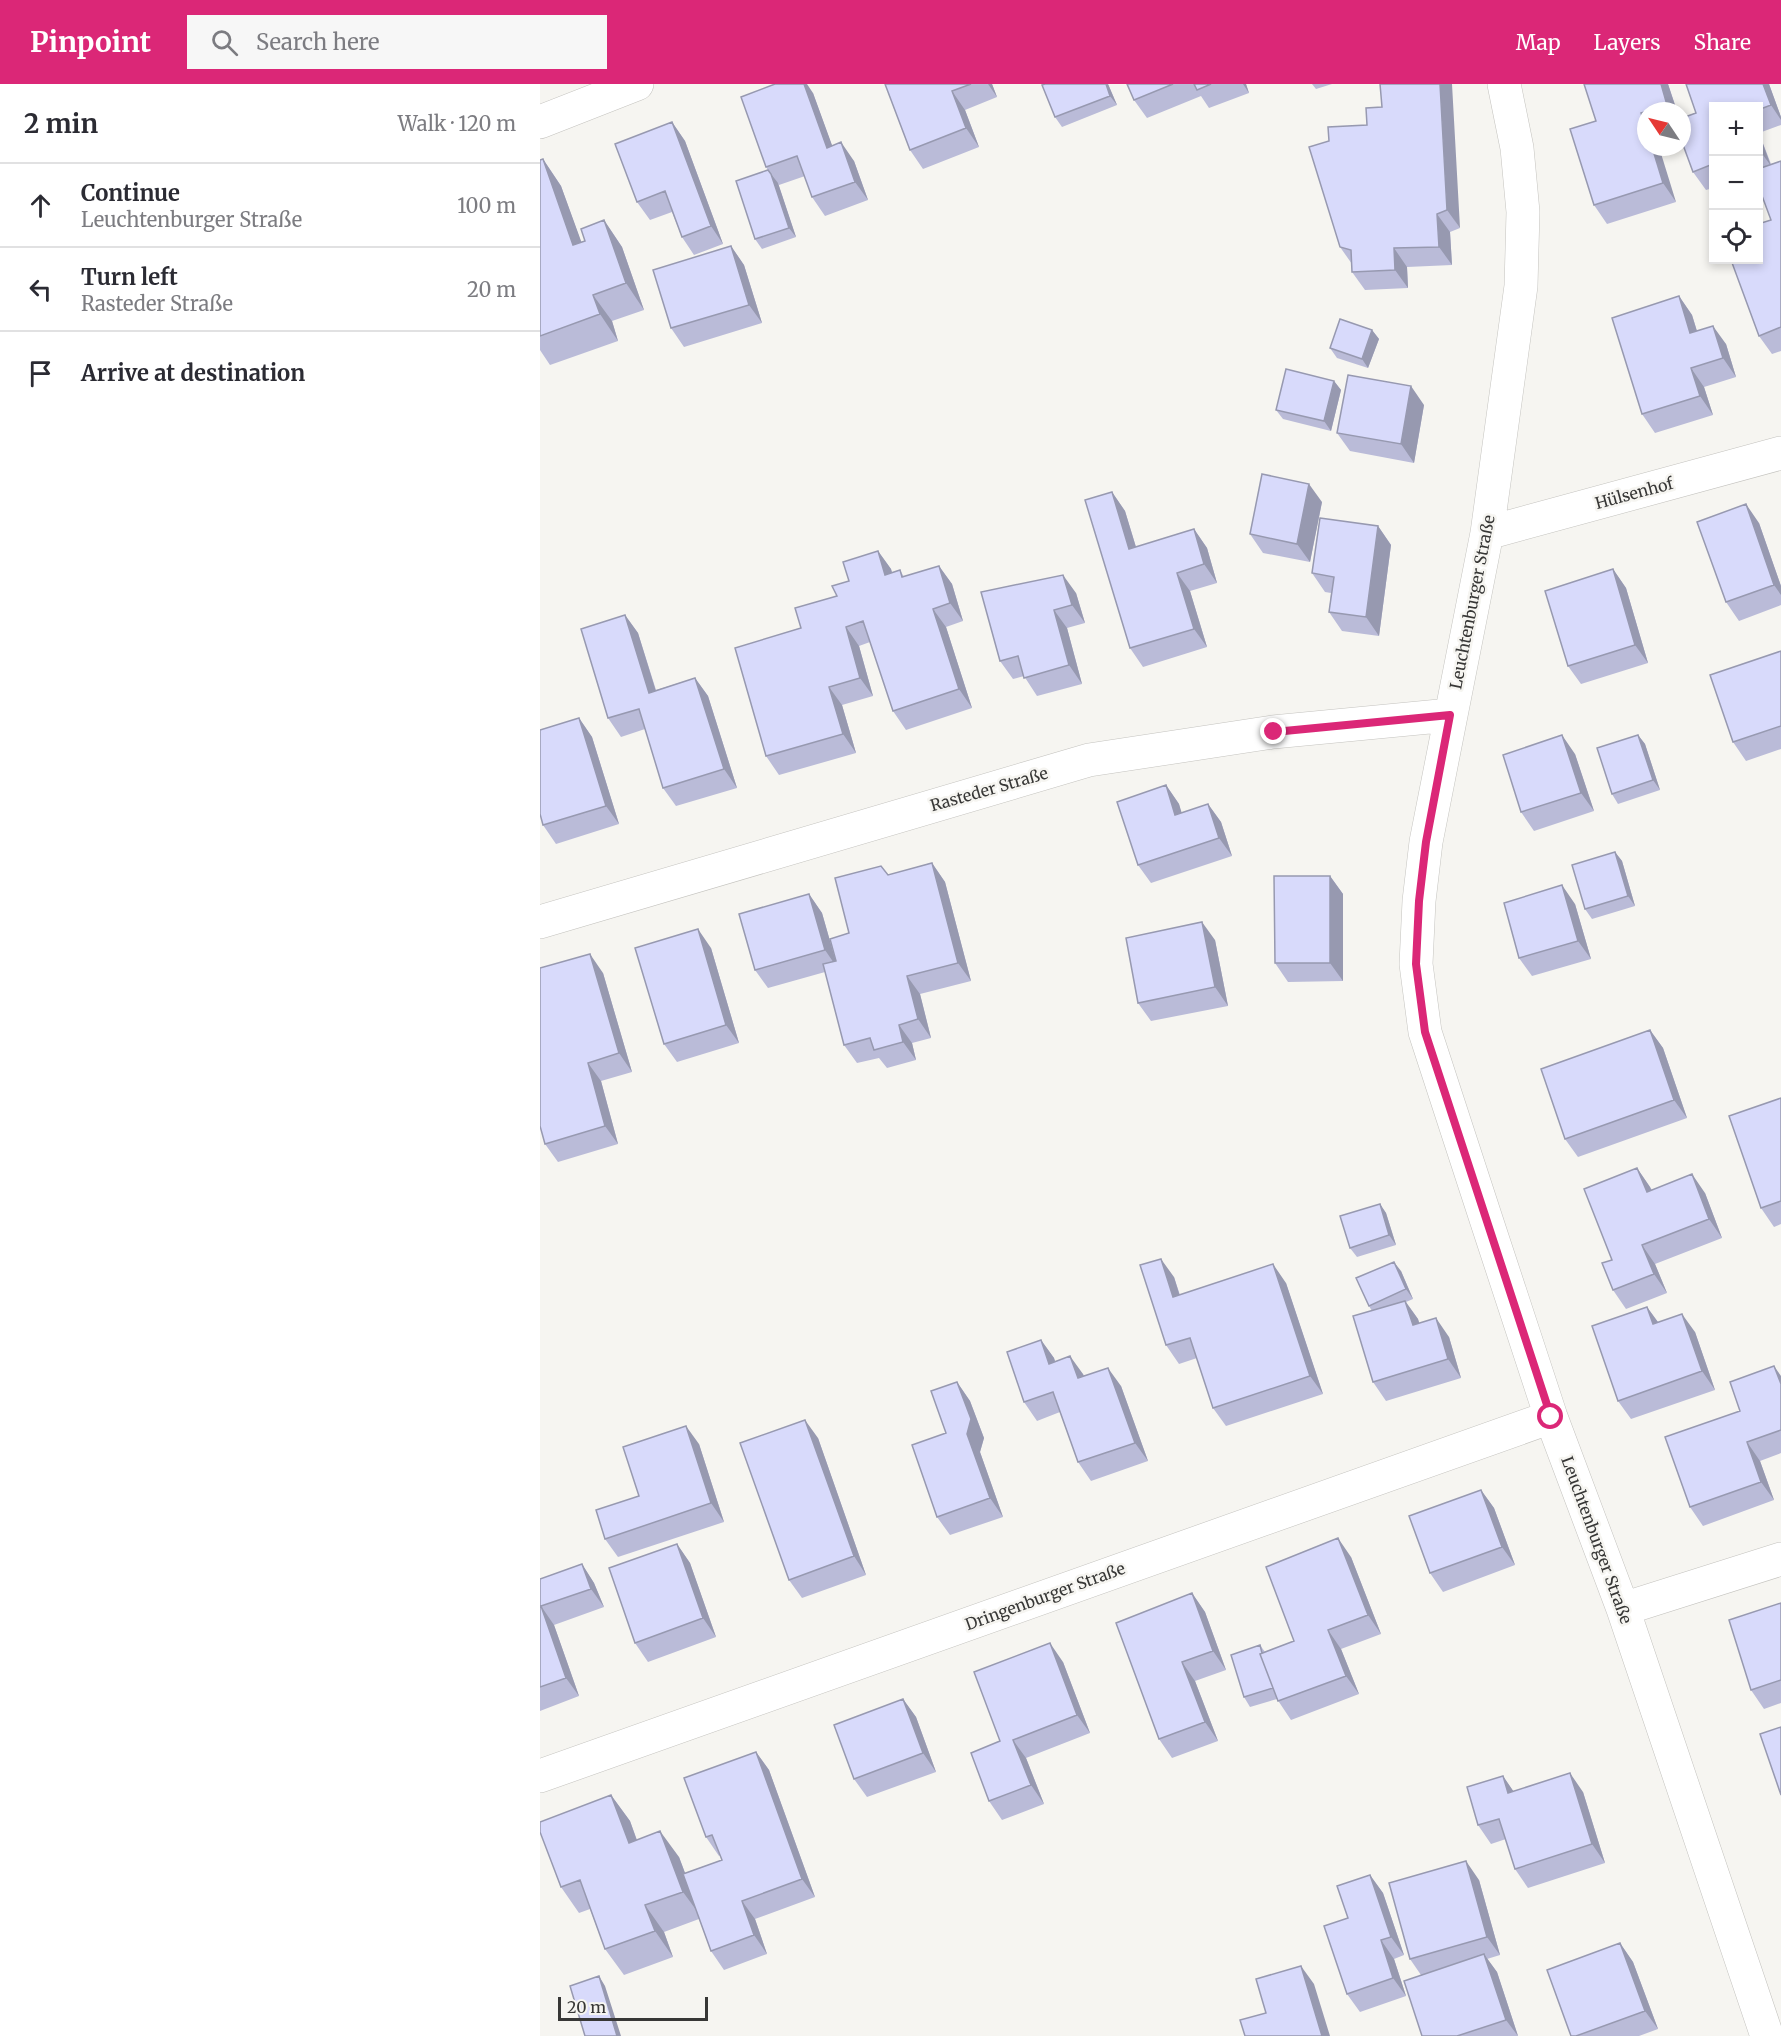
<!DOCTYPE html>
<html lang="en">
<head>
<meta charset="utf-8">
<style>
  :root { --surface:#fff; --page:#f7f7f7; --text:#2b2b33; --muted:#7c7c81; --line:#e1e1e2; --accent:#db2777 }
  body { margin:0; font-family:Merriweather,serif; background:var(--page); color:var(--text) }
  .controls { position:absolute; right:18px; top:18px; display:grid; overflow:hidden; border-radius:0px; box-shadow:0 3px 9px #0003 }
  .controls button { width:54px; height:54px; display:grid; place-items:center; padding:0; border:0; border-bottom:2px solid var(--line); background:var(--surface); color:var(--text); font:30px sans-serif }
  .compass { position:absolute; left:1097px; top:18px; width:54px; height:54px; border-radius:50%; background:var(--surface); box-shadow:0 3px 9px #0003; rotate:305deg }
  .scale { position:absolute; left:18px; bottom:15px; width:150px; box-sizing:border-box; padding-left:6px; border:3px solid #373736; border-top:0; font-size:16px; line-height:21px; white-space:nowrap; color:#373736; -webkit-text-stroke:4px #f6f5f1; paint-order:stroke }
  .stop { position:absolute; width:18px; height:18px; margin:-14px; border:4px solid #db2777; border-radius:50%; background:#fff }
  .stop.end { background:#db2777; border-color:#fff; box-shadow:0 2px 6px #0008 }
  .list { margin:0; padding:0; list-style:none }
  h2 { display:flex; justify-content:space-between; align-items:center; height:78px; margin:0; padding:0 24px; font-size:26px }
  h2 small { font-size:20px; font-weight:400; color:var(--muted) }
  .list li { display:grid; grid-template-columns:39px 1fr auto; gap:18px; align-items:center; box-sizing:border-box; height:84px; padding:0 24px; border-top:2px solid var(--line) }
  .list b { display:block; font-size:22px; white-space:nowrap }
  .list p { margin:0; font-size:20px; white-space:nowrap; color:var(--muted) }
  .list em { font-size:20px; font-style:normal; color:var(--muted) }
  .icon { flex:none; width:33px; height:33px; fill:none; stroke:currentColor; stroke-width:2; stroke-linecap:round; stroke-linejoin:round }
  .map { position:relative; flex:none; width:1241px; height:1952px; overflow:hidden }
  header { display:flex; align-items:center; gap:36px; box-sizing:border-box; height:84px; padding:0 30px; background:var(--accent); color:#fff }
  header strong { font-size:28px }
  nav { display:flex; gap:33px; margin-inline-start:auto; font-size:21px }
  .search { width:420px; height:54px; background:var(--page); display:flex; align-items:center; gap:15px; box-sizing:border-box; padding:0 21px; border-radius:0px; color:var(--muted); font-size:22px }
  main { display:flex }
  aside { flex:1; background:var(--surface) }
  .map>svg:first-child { display:block }
</style>
</head>
<body>
<header>
<strong>Pinpoint</strong>
<div class="search"><svg class="icon" aria-label="search" viewBox="0 0 24 24"><circle cx="10" cy="10" r="6"/><path d="M15 15l6 6"/></svg>Search here</div>
<nav><a>Map</a><a>Layers</a><a>Share</a></nav>
</header>
<main>
<aside>
<h2>2 min<small>Walk · 120 m</small></h2>
<ul class="list">
<li><svg class="icon" aria-label="ahead" viewBox="0 0 24 24"><path d="M12 20V5M6 11l6-6 6 6"/></svg><div><b>Continue</b><p>Leuchtenburger Straße</p></div><em>100 m</em></li>
<li><svg class="icon" aria-label="left" viewBox="0 0 24 24"><path d="M17 20v-9H6M10 6l-5 5 5 5"/></svg><div><b>Turn left</b><p>Rasteder Straße</p></div><em>20 m</em></li>
<li><svg class="icon" aria-label="arrive" viewBox="0 0 24 24"><path d="M6 21V4h12l-3 4 3 4H6"/></svg><div><b>Arrive at destination</b></div></li>
</ul>
</aside>
<div class="map">
<svg width="1241" height="1952" viewBox="0 0 1241 1952">
  <rect width="100%" height="100%" fill="#f6f5f1"/>
  <g fill="none" stroke-linecap="round" stroke-linejoin="round">
    <g stroke="#c4c3bf" stroke-width="34">
      <path id="minor" d="M964,0L977,64L983,128L981,202L947,449L886,758L879,817L876,880L885,948L946,1135L1011,1333L1083,1525L1227,1952
        M0,38L97,0
        M947,449L1241,369
        M0,838L549,676L733,648L910,631
        M1083,1525L1241,1475
        M0,1692L1011,1333"/>
    </g>
    <use href="#minor" stroke="#fff" stroke-width="33"/>
  </g>
  <path fill="#babbd8" d="M345,0H452L457,13L425,26L439,63L383,85L370,66Z
    M568,0L577,21L522,43L515,33Z
    M587,0H706L709,9L669,24L661,12L607,34L594,16Z
    M772,0H792L776,5Z
    M1044,0H1128L1137,27H1106V63L1136,118L1067,140L1054,121L1056,37Z
    M1146,0H1229L1241,33V41L1219,49L1231,80L1241,77V267L1232,270L1219,252L1191,176H1218V140L1231,136L1218,101V22H1173V104L1166,106L1153,88L1142,58V34L1156,29Z
    M273,9L292,62L314,77L328,116L285,132L272,113L265,92L239,101L238,99L256,153L222,165L215,155L228,86L226,83Z
    M842,23L920,144L910,148L912,181L867,183L868,204L825,206L812,188V180L800,163L789,57L827,41Z
    M132,38L145,57L183,160L154,171L142,153L132,128L110,136L97,118Z
    M3,75L21,102L41,158L45,157L64,136L82,163L104,226L72,237L78,257L10,281L0,266V76Z
    M191,162L204,181L222,239L144,263L131,244Z
    M1139,212L1152,231L1157,247L1186,260L1196,293L1164,303L1173,331L1115,349L1102,330Z
    M832,246L839,255L828,284L797,274L790,264Z
    M794,297L801,306L791,347L743,335L736,326Z
    M884,321L874,379L810,367L797,349Z
    M572,408L585,427L596,463L654,445L667,464L677,499L650,507L667,563L603,583L590,564Z
    M782,418L770,478L723,469L710,450Z
    M1219,439L1241,502V521L1199,537L1186,518Z
    M838,442L851,461L839,552L802,547L789,528L791,509L785,508L772,489Z
    M338,467L351,485L352,489L360,486L364,493L399,482L412,500L423,537L406,543L432,624L366,646L353,627L330,558L319,562L333,612L302,621L316,669L239,691L226,672L261,544L297,512L309,497Z
    M1073,485L1086,504L1108,579L1041,600L1028,582Z
    M441,508L536,509L545,539L527,544L542,600L497,612L484,592L473,595L460,577Z
    M85,531L98,549L116,606L155,594L168,612L197,704L136,722L123,704L105,645L81,653L68,634Z
    M1241,567V665L1206,677L1193,658Z
    M39,634L52,653L79,740L16,760L3,741Z
    M1098,651L1105,660L1120,706L1078,720L1072,710Z
    M1035,670L1054,727L994,747L981,728Z
    M626,701L639,720L641,729L668,720L681,738L692,772L611,799L598,781Z
    M1075,768L1082,777L1095,822L1052,835L1045,825Z
    M392,779L405,798L431,897L380,910L391,954L372,959L376,976L347,984L339,974L317,979L304,961L285,888L228,904L215,886L269,810L282,829L294,871L348,791Z
    M790,792L803,810V897L748,898L735,879Z
    M1035,820L1051,875L992,892L979,874Z
    M675,856L688,922L611,937L598,919Z
    M171,864L199,959L137,978L124,960Z
    M63,889L92,988L61,997L78,1060L18,1078L5,1060Z
    M1110,946L1123,964L1147,1034L1038,1073L1025,1055Z
    M1241,1014V1140L1234,1143L1221,1124Z
    M1097,1084L1110,1103L1112,1106L1165,1109L1182,1154L1115,1180L1127,1209L1086,1225L1073,1206L1072,1176Z
    M840,1120L846,1129L856,1161L817,1173L810,1164Z
    M861,1187L873,1215L866,1218L878,1235L879,1239L909,1253L921,1294L846,1317L833,1298L832,1227L829,1222Z
    M634,1193L640,1211L746,1199L783,1310L686,1342L673,1324L657,1274L639,1280L626,1261Z
    M1107,1223L1118,1238L1155,1248L1175,1306L1091,1335L1078,1317Z
    M501,1256L514,1274L515,1278L543,1290L544,1292L581,1302L608,1377L551,1397L538,1378L520,1328L497,1337L484,1318Z
    M1241,1292V1369L1220,1377L1234,1416L1163,1442L1150,1423L1200,1327Z
    M417,1298L430,1317L444,1354L440,1368L463,1433L410,1451L397,1433L406,1349Z
    M278,1354L326,1491L262,1514L249,1496Z
    M159,1360L184,1438L78,1473L65,1455L99,1412Z
    M941,1406L954,1424L975,1481L903,1508L890,1489Z
    M137,1460L150,1479L176,1553L108,1578L95,1559Z
    M811,1473L841,1550L801,1565L819,1610L751,1636L737,1615L710,1623L704,1613L720,1561L725,1568L754,1557Z
    M42,1480L54,1499L64,1523L14,1541L39,1612L0,1627V1495Z
    M652,1509L665,1528L686,1586L655,1597L678,1657L632,1674L619,1655Z
    M1241,1519V1619L1224,1625L1211,1606Z
    M523,1578L550,1649L486,1674L504,1720L462,1736L449,1717L460,1657Z
    M363,1615L376,1633L396,1688L327,1713L314,1695Z
    M216,1668L229,1686L275,1813L215,1835L227,1870L184,1886L171,1867L159,1835L124,1848L133,1873L84,1891L65,1865L50,1825L39,1829L21,1803L71,1711L90,1737L97,1756L139,1773L145,1789L182,1776L180,1771L179,1772L166,1753Z
    M963,1692L973,1707L1043,1708L1065,1779L988,1804L975,1785L966,1755L951,1760L938,1741Z
    M830,1791L843,1809L864,1871L854,1875L866,1912L820,1928L807,1910L808,1834Z
    M939,1796L960,1871L947,1875L957,1888L978,1952H882L881,1891L870,1875Z
    M1080,1859L1093,1878L1118,1945L1099,1952H1031Z"/>
  <path fill="#9799b0" d="M264,0H267L273,9L300,83L287,64Z
    M448,0H452L457,13Z
    M566,0H568L577,21L570,12Z
    M703,0H706L709,9Z
    M900,0H912L920,144L907,126Z
    M1121,0H1128L1137,27H1132L1127,21Z
    M1223,0H1229L1241,33V36L1231,21Z
    M412,7L425,26L439,63L426,44Z
    M1101,29L1106,35V43Z
    M132,38L145,57L183,160L171,142Z
    M1218,47L1219,49L1231,82L1218,64Z
    M301,58L314,77L328,116L315,98Z
    M1112,63H1119L1136,118L1123,99Z
    M3,75L21,102L52,187L33,161Z
    M231,90L238,99L256,153L249,144Z
    M897,130L910,148L912,181L899,163Z
    M64,136L82,163L104,226L86,199Z
    M191,162L204,181L222,239L209,221Z
    M854,164L867,183L868,204L855,186Z
    M53,211L72,237L78,257L60,230Z
    M1139,212L1152,231L1163,267L1150,249Z
    M1173,242L1186,260L1196,293L1183,274Z
    M832,246L839,255L828,284L822,275Z
    M1151,284L1164,303L1173,331L1160,312Z
    M794,297L801,306L791,347L784,337Z
    M871,302L884,321L874,379L861,360Z
    M769,400L782,418L770,478L757,460Z
    M572,408L585,427L602,483L589,465Z
    M1206,420L1219,439L1241,502V511L1234,501Z
    M838,442L851,461L839,552L826,533Z
    M654,445L667,464L677,499L664,480Z
    M338,467L351,485L358,509L345,491Z
    M399,482L412,500L423,537L410,519Z
    M1073,485L1086,504L1108,579L1095,561Z
    M637,489L650,507L667,563L654,545Z
    M523,491L536,509L545,539L532,521Z
    M393,525L406,543L432,624L419,605Z
    M514,526L527,544L542,600L529,581Z
    M85,531L98,549L122,627L109,609Z
    M306,543L319,562L333,612L320,594Z
    M155,594L168,612L197,704L184,685Z
    M289,603L302,621L316,669L303,650Z
    M39,634L52,653L79,740L66,722Z
    M1022,651L1035,670L1054,727L1041,709Z
    M1098,651L1105,660L1120,706L1113,696Z
    M626,701L639,720L648,749L635,731Z
    M668,720L681,738L692,772L679,754Z
    M1075,768L1082,777L1095,822L1088,812Z
    M392,779L405,798L431,897L418,879Z
    M790,792L803,810V897L790,879Z
    M1022,801L1035,820L1051,875L1038,857Z
    M269,810L282,829L298,885L285,866Z
    M662,838L675,856L688,922L675,903Z
    M158,845L171,864L199,959L186,941Z
    M50,870L63,889L92,988L79,969Z
    M367,892L380,910L391,954L378,935Z
    M359,941L372,959L376,976L363,958Z
    M1110,946L1123,964L1147,1034L1134,1016Z
    M48,979L61,997L78,1060L65,1042Z
    M1097,1084L1110,1103L1120,1127L1107,1108Z
    M1152,1090L1165,1109L1182,1154L1169,1135Z
    M840,1120L846,1129L856,1161L849,1151Z
    M1102,1161L1115,1180L1127,1209L1114,1190Z
    M621,1175L634,1193L646,1232L633,1213Z
    M854,1178L861,1187L873,1215L866,1205Z
    M733,1180L746,1199L783,1310L770,1292Z
    M865,1217L878,1235L886,1260L873,1241Z
    M1107,1223L1120,1241L1113,1240Z
    M1142,1230L1155,1248L1175,1306L1162,1287Z
    M896,1234L909,1253L921,1294L908,1275Z
    M501,1256L514,1274L522,1299L509,1280Z
    M530,1272L543,1290L551,1313L538,1294Z
    M1234,1282L1241,1292V1300Z
    M568,1284L581,1302L608,1377L595,1359Z
    M417,1298L430,1317L444,1354L440,1368L463,1433L450,1414L427,1350Z
    M265,1336L278,1354L326,1491L314,1472Z
    M146,1342L159,1360L184,1438L171,1419Z
    M1207,1358L1220,1377L1234,1416L1221,1398Z
    M941,1406L954,1424L975,1481L962,1463Z
    M798,1454L811,1473L841,1550L828,1531Z
    M137,1460L150,1479L176,1553L163,1534Z
    M42,1480L54,1499L64,1523L51,1505Z
    M652,1509L665,1528L686,1586L673,1567Z
    M1,1522L14,1541L39,1612L26,1594Z
    M788,1546L801,1565L819,1610L806,1592Z
    M510,1559L523,1578L550,1649L537,1631Z
    M642,1578L655,1597L678,1657L665,1638Z
    M363,1615L376,1633L396,1688L383,1669Z
    M473,1656L486,1674L504,1720L491,1701Z
    M216,1668L229,1686L275,1813L262,1795Z
    M1030,1689L1043,1708L1065,1779L1052,1760Z
    M963,1692L976,1711L968,1709Z
    M71,1711L90,1737L107,1785L89,1759Z
    M120,1747L139,1773L162,1834L143,1808Z
    M926,1777L939,1796L960,1871L947,1853Z
    M830,1791L843,1809L864,1871L851,1853Z
    M202,1817L215,1835L227,1870L214,1851Z
    M105,1821L124,1848L133,1873L115,1847Z
    M841,1856L854,1875L866,1912L853,1894Z
    M1080,1859L1093,1878L1118,1945L1105,1927Z
    M944,1870L957,1888L978,1952L966,1936Z
    M761,1882L774,1900L790,1952H782Z
    M59,1892L65,1902L81,1952H77Z"/>
  <path fill="#d8dafb" stroke="#9799b0" stroke-width="1.5" d="M235,0H264L287,64L301,58L315,98L272,113L257,72L226,83L201,13Z
    M345,0H431L412,7L426,44L370,66Z
    M505,0H566L570,12L515,33L502,1Z
    M587,0H633L594,16Z
    M654,0H671L657,6Z
    M840,0H900L907,126L897,130L899,163L854,164L855,186L812,188L811,166L800,163L769,63L789,57L788,43L827,41L826,24L842,23Z
    M1044,0H1121L1127,21L1101,29L1106,43V63H1112L1123,99L1054,121L1030,45L1056,37Z
    M1146,0H1223L1231,21L1218,26V22H1173V80L1153,88L1142,58V34L1156,29Z
    M132,38L171,142L142,153L125,107L97,118L75,60Z
    M3,75L33,161L45,157L41,145L64,136L86,199L53,211L60,230L0,252V76Z
    M1241,77V243L1219,252L1191,176H1218V140L1231,136L1218,101V85Z
    M228,86L231,90L249,144L215,155L196,97Z
    M191,162L209,221L131,244L113,186Z
    M1139,212L1150,249L1173,242L1183,274L1151,284L1160,312L1102,330L1072,234Z
    M800,235L832,246L822,275L790,264Z
    M746,285L794,297L784,337L736,326Z
    M808,291L871,302L861,360L797,349Z
    M722,390L769,400L757,460L710,450Z
    M572,408L589,465L654,445L664,480L637,489L654,545L590,564L545,416Z
    M1206,420L1234,501L1186,518L1157,438Z
    M780,434L838,442L826,533L789,528L794,493L772,489Z
    M338,467L345,491L360,486L362,493L399,482L410,519L393,525L419,605L353,627L323,537L306,543L320,594L289,603L303,650L226,672L195,564L261,544L255,524L297,512L292,502L309,497L303,478Z
    M1073,485L1095,561L1028,582L1005,507Z
    M523,491L532,521L514,526L529,581L484,594L478,572L460,577L441,508Z
    M85,531L109,609L155,594L184,685L123,704L99,625L68,634L41,545Z
    M1241,567V642L1193,658L1170,591Z
    M39,634L66,722L3,741L0,730V646Z
    M1022,651L1041,709L981,728L963,671Z
    M1098,651L1113,696L1072,710L1057,664Z
    M626,701L635,731L668,720L679,754L598,781L577,718Z
    M1075,768L1088,812L1045,825L1032,781Z
    M392,779L418,879L367,892L378,935L359,941L363,958L334,966L330,954L304,961L283,880L296,877L290,855L309,849L295,794L341,782L348,791Z
    M734,792H790V879H735Z
    M1022,801L1038,857L979,874L964,819Z
    M269,810L285,866L215,886L199,830Z
    M662,838L675,903L598,919L586,854Z
    M158,845L186,941L124,960L95,864Z
    M50,870L79,969L48,979L65,1042L5,1060L0,1042V884Z
    M1110,946L1134,1016L1025,1055L1001,985Z
    M1241,1014V1117L1221,1124L1189,1032Z
    M1097,1084L1107,1108L1152,1090L1169,1135L1102,1161L1114,1190L1073,1206L1062,1179L1072,1176L1044,1105Z
    M840,1120L849,1151L810,1164L800,1132Z
    M621,1175L633,1213L733,1180L770,1292L673,1324L650,1254L626,1261L600,1181Z
    M854,1178L866,1205L829,1222L816,1194Z
    M865,1217L873,1241L896,1234L908,1275L833,1298L813,1232Z
    M1107,1223L1113,1240L1142,1230L1162,1287L1078,1317L1052,1242Z
    M501,1256L509,1280L530,1272L538,1294L568,1284L595,1359L538,1378L513,1308L484,1318L467,1268Z
    M1234,1282L1241,1300V1346L1207,1358L1221,1398L1150,1423L1125,1353L1200,1327L1190,1298Z
    M417,1298L431,1335L427,1350L450,1414L397,1433L372,1361L406,1349L391,1307Z
    M265,1336L314,1472L249,1496L200,1359Z
    M146,1342L171,1419L65,1455L56,1426L99,1412L83,1363Z
    M941,1406L962,1463L890,1489L869,1432Z
    M798,1454L828,1531L788,1546L806,1592L738,1617L720,1570L754,1557L726,1483Z
    M137,1460L163,1534L95,1559L69,1484Z
    M42,1480L51,1505L1,1522L26,1594L0,1603V1495Z
    M652,1509L673,1567L642,1578L665,1638L619,1655L576,1539Z
    M1241,1519V1596L1211,1606L1189,1536Z
    M510,1559L537,1631L473,1656L491,1701L449,1717L431,1669L460,1657L434,1588Z
    M720,1561L722,1569L720,1570L733,1604L704,1613L691,1571Z
    M363,1615L383,1669L314,1695L294,1641Z
    M1241,1643V1711L1220,1650Z
    M216,1668L262,1795L202,1817L214,1851L171,1867L143,1790L182,1776L172,1751L166,1753L144,1694Z
    M1030,1689L1052,1760L975,1785L959,1735L938,1741L927,1703L963,1692L968,1709Z
    M71,1711L89,1759L120,1747L143,1808L105,1821L115,1847L65,1865L40,1796L21,1803L0,1748V1738Z
    M926,1777L947,1853L870,1875L849,1799Z
    M830,1791L851,1853L841,1856L853,1894L807,1910L784,1842L808,1834L797,1802Z
    M1080,1859L1105,1927L1036,1952H1031L1007,1886Z
    M944,1870L966,1936L917,1952H882L864,1897Z
    M761,1882L782,1952H705L700,1936L726,1929L716,1895Z
    M59,1892L77,1952H45L30,1902Z"/>
  <g fill="none" stroke-linecap="round" stroke-linejoin="round">
    <path stroke="#db2777" stroke-width="8" d="M734,648L910,631L886,758L879,817L876,880L885,948L1011,1333"/>
  </g>
  <g text-anchor="middle" stroke-width="5" stroke-linejoin="round" paint-order="stroke">
    <g font-size="16" fill="#373736" stroke="#f6f5f1">
      <text transform="translate(1094 409) rotate(-15)" y="6">Hülsenhof</text>
      <text transform="translate(932 518) rotate(-79)" y="6">Leuchtenburger Straße</text>
      <text transform="translate(449 705) rotate(-16)" y="6">Rasteder Straße</text>
      <text transform="translate(1057 1456) rotate(70)" y="6">Leuchtenburger Straße</text>
      <text transform="translate(505 1512) rotate(-20)" y="6">Dringenburger Straße</text>
    </g>
  </g>
</svg>
<div class="controls">
<button>+</button>
<button>−</button>
<button><svg class="icon" aria-label="locate" viewBox="0 0 24 24"><circle cx="12" cy="12" r="6"/><path d="M12 2v4M12 18v4M2 12h4M18 12h4"/></svg></button>
</div>
<svg class="compass" viewBox="-18 -18 36 36"><path d="M0-13l5 13h-10z" fill="#e53935"/><path d="M0 13l5-13h-10z" fill="#7c7c81"/></svg>
<div class="scale">20 m</div>
<div class="stop" style="left:1011px;top:1333px"></div>
<div class="stop end" style="left:734px;top:648px"></div>
</div>
</main>
</body>
</html>
